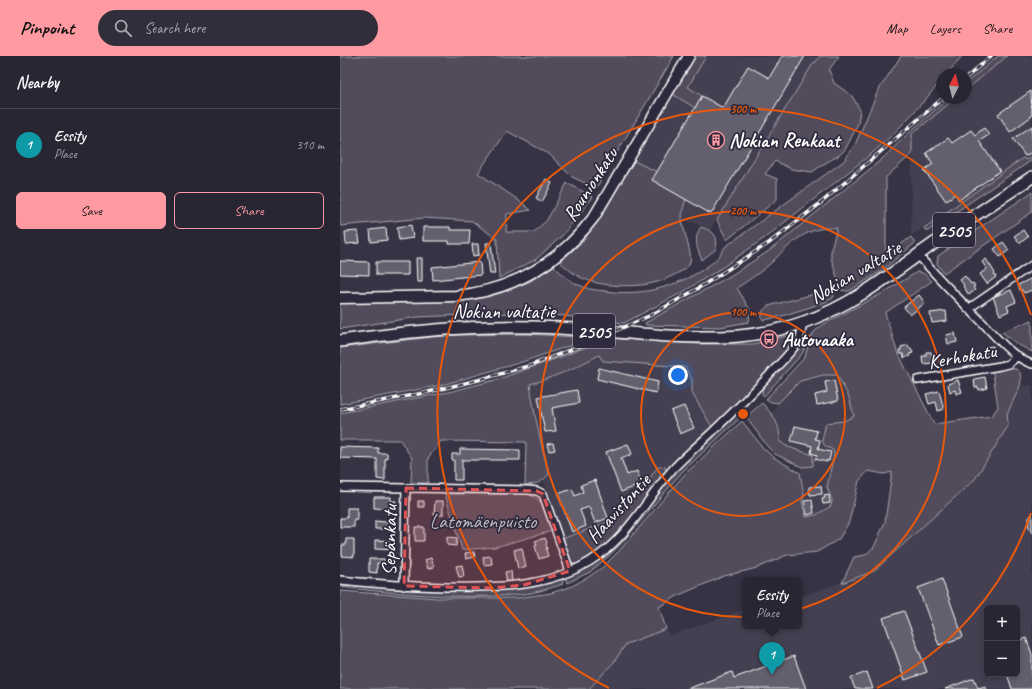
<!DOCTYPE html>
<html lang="en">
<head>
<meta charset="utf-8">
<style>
  :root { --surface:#292634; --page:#312e3c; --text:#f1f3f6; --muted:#a5a5ac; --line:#45434f; --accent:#ff9aa2 }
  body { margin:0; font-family:Caveat,sans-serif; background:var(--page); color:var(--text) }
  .controls { position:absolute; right:12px; bottom:12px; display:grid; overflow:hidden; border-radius:6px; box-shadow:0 2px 6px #0003 }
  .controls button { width:36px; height:36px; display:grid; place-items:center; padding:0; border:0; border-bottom:1px solid var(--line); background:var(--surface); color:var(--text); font:20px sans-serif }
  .compass { position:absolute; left:596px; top:12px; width:36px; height:36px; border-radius:50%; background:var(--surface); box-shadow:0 2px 6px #0003; rotate:7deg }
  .you { position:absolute; left:338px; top:319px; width:14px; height:14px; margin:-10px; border:3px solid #fff; border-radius:50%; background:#1a73e8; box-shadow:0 0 0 6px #1a73e833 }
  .badge { display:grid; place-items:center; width:26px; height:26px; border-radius:50%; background:var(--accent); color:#fff; font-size:13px; font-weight:700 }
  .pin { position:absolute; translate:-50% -33px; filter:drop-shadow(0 1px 2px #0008) }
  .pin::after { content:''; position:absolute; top:21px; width:14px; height:12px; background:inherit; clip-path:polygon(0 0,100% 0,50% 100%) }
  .popup { position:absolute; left:402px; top:521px; width:60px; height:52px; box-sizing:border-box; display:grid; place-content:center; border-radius:6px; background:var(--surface); filter:drop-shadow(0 1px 3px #0005); font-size:13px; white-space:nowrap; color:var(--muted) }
  .popup b { font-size:15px; color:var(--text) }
  .popup::after { content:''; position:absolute; left:50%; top:100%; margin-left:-8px; border:8px solid transparent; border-top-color:var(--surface) }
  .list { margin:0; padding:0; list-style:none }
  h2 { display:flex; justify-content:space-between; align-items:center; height:52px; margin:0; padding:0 16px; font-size:17px }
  h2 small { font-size:13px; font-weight:400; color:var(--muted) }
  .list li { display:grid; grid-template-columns:26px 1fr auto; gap:12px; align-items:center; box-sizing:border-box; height:72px; padding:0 16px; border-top:1px solid var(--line) }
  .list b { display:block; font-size:15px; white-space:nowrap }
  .list p { margin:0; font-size:13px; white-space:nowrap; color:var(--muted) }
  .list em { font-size:13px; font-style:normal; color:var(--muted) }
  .actions { display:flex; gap:8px; padding:12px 16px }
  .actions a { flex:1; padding:9px 0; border:1px solid var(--accent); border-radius:6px; text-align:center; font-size:14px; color:var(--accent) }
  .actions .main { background:var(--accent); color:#111 }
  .icon { flex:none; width:22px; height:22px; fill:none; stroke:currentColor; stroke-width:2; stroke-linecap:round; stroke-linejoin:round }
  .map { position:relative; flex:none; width:692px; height:633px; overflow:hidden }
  header { display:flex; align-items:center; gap:24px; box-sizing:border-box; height:56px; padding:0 20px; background:var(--accent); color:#111 }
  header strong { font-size:19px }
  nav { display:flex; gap:22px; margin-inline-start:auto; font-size:14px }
  .search { width:280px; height:36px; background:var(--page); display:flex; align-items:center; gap:10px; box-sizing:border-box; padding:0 14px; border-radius:22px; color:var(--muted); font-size:15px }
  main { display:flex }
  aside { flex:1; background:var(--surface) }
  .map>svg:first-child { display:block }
</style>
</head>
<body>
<header>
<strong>Pinpoint</strong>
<div class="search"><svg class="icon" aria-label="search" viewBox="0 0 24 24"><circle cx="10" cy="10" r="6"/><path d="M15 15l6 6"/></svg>Search here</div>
<nav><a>Map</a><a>Layers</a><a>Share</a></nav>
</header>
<main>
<aside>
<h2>Nearby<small></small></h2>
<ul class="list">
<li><span class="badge" style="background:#0f9aa8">1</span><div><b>Essity</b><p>Place</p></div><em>310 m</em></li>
</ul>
<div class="actions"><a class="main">Save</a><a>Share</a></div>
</aside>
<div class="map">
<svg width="692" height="633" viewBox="0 0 692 633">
  <rect width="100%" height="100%" fill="#373345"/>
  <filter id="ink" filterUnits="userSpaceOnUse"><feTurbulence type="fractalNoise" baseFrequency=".025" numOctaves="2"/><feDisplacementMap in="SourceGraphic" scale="8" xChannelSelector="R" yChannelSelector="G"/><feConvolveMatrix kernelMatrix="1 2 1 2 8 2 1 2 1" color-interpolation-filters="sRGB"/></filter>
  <g filter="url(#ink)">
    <path fill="#444051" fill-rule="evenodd" d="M366,0H480L475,7L474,6L370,174L342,162L343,150L312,124L293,104L331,37L355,52L347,31Z
      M667,0H692V100L686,104L683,102L571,180L572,78L616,42H626V34Z
      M259,298L263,305L345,311L352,324V337L372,371L326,415L325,411L317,412L299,437L273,464L222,483L204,424L209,417L200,385L190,328L199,326L243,308Z
      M483,319H497L509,341L514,360L504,365L486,367L482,385L485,390L493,393L494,398L487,431L492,444L491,450L476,459L466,461L462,446L464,439L460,417L462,411L473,410V399L448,391L440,386L439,369L432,358L438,347L460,325Z
      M680,330H692V633H249L274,606L286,588L326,573L330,580L405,553V570H459V541L534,515L635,423L668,371L667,358ZM647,552H677V618H647Z"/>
    <path fill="#514c5c" stroke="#a8a6ae" d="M0,0H334L256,132L232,121L209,98L167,75L138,117L174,141L191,154L167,158L166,176H194L207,164L227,127L253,141L222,180L195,204L159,222L157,183L132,165L84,162L0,170Z
      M353,0H366L348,31L362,40L355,52L331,37Z
      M480,0H499L489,14L494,27L512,40L520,54L518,68L505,94L498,100L487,106L472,116L451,113L435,105L425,118L437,123V143L387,184L377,164L474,6L475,7Z
      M561,0H622L607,18H602V24C578,52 554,80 525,103L426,181L386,209L343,236L284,267L216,259L171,257L78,261L0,273V247L128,244L159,237L189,226L214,210C223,219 231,227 244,231C250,234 258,234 265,235C299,240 329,233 359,216C370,209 379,203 385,191L504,105L515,89L538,35Z
      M658,0H667L626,34V27Z
      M609,42H616L572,78V98L546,121V199L571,181L575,187L540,216L509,235H506L501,234L491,202V193L497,172C466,170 453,186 432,206C422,216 408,224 397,232L410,254L409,266L380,271L306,269L305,267L390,220L429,195L541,104L571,75Z
      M692,100V104L588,175H586L584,172L683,102L686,104Z
      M292,104L317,116L313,124L346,143C344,149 342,155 342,161C342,173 353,198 350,206C347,214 341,215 334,219C329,221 323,225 317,226C297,232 260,231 242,222C233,218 227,212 220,206L245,183Z
      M692,136V156L604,217L597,208L598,200Z
      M361,171C374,176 378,178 376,193L362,204C357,193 353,182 361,171Z
      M577,216C583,215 587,221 592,225L545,257L557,295L594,368L652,360L658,351L653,317L650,315L671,312L676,313L680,317L681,323L680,330L667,358L668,370L635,423L534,515L502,527L514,501L525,499L534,491L545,466L552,416L544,418L528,415L519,425L509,466L499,483L477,496L447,499L417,512L384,520L339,539L319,551L326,573L286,588L274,606L249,633H0V535L97,542H177L211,537L230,531L247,522L263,511L279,495L344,419L402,365L424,393L433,401L460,417L464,439L462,446L466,461L476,459L491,450L492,444L487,431L494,398L493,394L485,390L482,385L486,367L504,365L514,360L509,341L497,319H483L460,325L438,347L431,346L426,343L465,301L470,283L475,275L484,268L543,237Z
      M490,234L493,235L494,240L493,242L486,246L442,260L424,264L422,263C421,256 423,254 428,250Z
      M692,264V296L677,288L662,276Z
      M187,278L252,282L182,306L102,329L0,348V292L92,281L119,279Z
      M446,280H448L451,283L452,286L450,290L413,331L372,371L352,337V324L345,311L263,305L259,299C238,310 214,322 190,328C194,358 201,388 209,418C201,427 198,428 185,429L186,386L101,385L88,402V427H71L72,402L60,384H0V357L113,335L159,323L218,302L270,282L357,288H413Z
      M465,284L464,294L462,298L424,340L422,338L423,329Z
      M422,347C434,360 440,367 440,386L448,391L473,399V410L462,411L435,398L427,390L406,361Z
      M397,358L400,362L341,417L282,487L270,499L250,516L227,527L225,521L249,509L337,413Z
      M321,410L325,411L326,415C308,440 291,467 267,488C258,496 247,502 236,508L231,507L222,483L273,464L299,437L317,412Z
      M105,438H186C206,442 207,459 212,475L155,491L122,494Z
      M221,522L223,528C208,533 192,538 175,539C117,543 58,538 0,531V527L64,533L152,534L185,532Z"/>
    <path fill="#635f6d" stroke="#fff" d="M442,0H465L371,158L312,124L362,40L383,52L408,10L429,22Z
      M691,35L692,60L670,76L658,58Z
      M692,70V96L685,100L673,83Z
      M644,72L649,79L639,85L660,115L619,144L615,138L606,145L584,114L593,108L586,97L608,82L612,87L631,74L635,79Z
      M206,123L212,127L202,146L196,142Z
      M71,169L73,182L59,184L57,171Z
      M83,171H110V174H130L129,188H109V185H83Z
      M46,172L47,184L31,186L30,174Z
      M683,174L688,181L680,187L674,180Z
      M18,175L20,187L6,188L5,176Z
      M663,186L669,194L660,201L654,193Z
      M146,187H151L155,218H150Z
      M132,188H138L139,199L133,200Z
      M76,202H82V226H77Z
      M646,203L655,217L654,218L656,221L647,228L640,218L647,213L642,206Z
      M0,205L29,206V219L0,218Z
      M36,206H68V219H36Z
      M140,206L141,219L93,224L92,211Z
      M625,220L631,228L633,227L635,230L633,231L635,234L629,239L623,230L624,229L620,224Z
      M690,223L692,228V234L684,237L682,234H680L678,229Z
      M671,234L676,246L667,250L669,255L660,259L653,241Z
      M579,239L585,247L570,259L564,251Z
      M606,255L607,265L592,267L590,257Z
      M615,277L617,286L608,288L606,279Z
      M568,289L569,292H571L573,297L569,298L570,300L564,302L563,298H560L559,294H561V291Z
      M653,290L654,298L646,300L645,291Z
      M586,296H591L593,307L583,308L582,300H586Z
      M259,312L318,326L316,337L257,323Z
      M645,321L647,332L639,334L638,331L635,332L634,323Z
      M494,324L498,345L477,349L475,339L487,336L485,326Z
      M618,324L622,336L616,338L615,334L610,336L608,328Z
      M237,334L239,347L212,352L216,375L205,376L198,341Z
      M599,335L604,353L598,355L596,346L589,348L586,338Z
      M344,350L354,372L340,378L331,355Z
      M455,370L477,375L475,383L480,384L478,393L491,396L489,405L487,404V406L475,403L477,399L471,397L472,390L451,385Z
      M213,387L215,394L209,395L207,388Z
      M288,388L292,398L281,402L287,419L297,415L302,428L281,436L266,396Z
      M0,391L38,392V397H47V403H45V424L37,423V403L0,402Z
      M120,393L180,394V404H122V424H114V404H112V398H120Z
      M255,424L268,462L255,467L249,451L240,454L246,470L232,476L218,438L232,433L235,440L243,436L241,429Z
      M481,430L482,438L470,439L469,431Z
      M489,439L490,447L483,448L482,443L485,442L484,440Z
      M34,441H51V445H56L55,453L34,452Z
      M472,444L474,457L467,459L464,445Z
      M78,445H84V451H78Z
      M95,445H103V459H94Z
      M7,452H17V464H14V471H0V462H7Z
      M692,458V477L688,469L689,462Z
      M35,465L55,467V473H35Z
      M75,471H84V485H75Z
      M107,481L117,482L116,490L107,489Z
      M205,482L207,487L206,488L207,493H206L208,500L199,503L195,490L197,489L195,485Z
      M6,483H14V501L2,500V489H6Z
      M35,484L54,485V494L35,493Z
      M182,492L186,511L178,513L174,494Z
      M134,496L135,501L126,503L125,497Z
      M151,500L152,508L144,509L143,501Z
      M91,502L94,511L88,513L85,504Z
      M29,503H44V507H37V517L29,516Z
      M122,509L124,520L119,521L116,510Z
      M171,515L172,525L167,526L165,516Z
      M602,523L623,581L599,589L578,532Z
      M564,555L587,616L565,624L543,562Z
      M686,582L692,598V633H672L667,618H677V585Z
      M454,600L466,633H347L392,616L394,622Z
      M527,616L533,633H515L511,622Z
      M634,622L638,632L646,630L647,633H605Z"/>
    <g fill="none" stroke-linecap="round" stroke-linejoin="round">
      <g stroke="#fff" stroke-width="10">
        <path id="street" d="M578,199C597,221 618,242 638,262C653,277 672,302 692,308
          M628,253L692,209
          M578,324L660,310L668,308L678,300
          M0,431L66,432L64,530
          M66,432L188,434L197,435L203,438L230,515
          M0,524C35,528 70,530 106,531C162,532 221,532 267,493C293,471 310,439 332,414C343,402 356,391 368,380C389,360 410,340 430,318C439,308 450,298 458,286C461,281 462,273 463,266"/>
      </g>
      <g stroke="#fff" stroke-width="13">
        <path id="secondary" d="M0,242L116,240C174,234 219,207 254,161L349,0"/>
      </g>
      <g stroke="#fff" stroke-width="14">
        <path id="primary" d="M0,285C64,276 127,269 192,271C238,272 283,277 329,280C352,281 376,282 399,280C421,278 444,273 464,266C508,251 545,223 582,196C618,170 655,146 692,121"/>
      </g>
      <use href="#street" stroke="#2f2a3d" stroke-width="7"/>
      <use href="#secondary" stroke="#2f2a3d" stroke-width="10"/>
      <use href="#primary" stroke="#2f2a3d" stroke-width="11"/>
      <g stroke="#fff" stroke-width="3.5">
        <path id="rail" d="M626,22L651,0
          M0,353L84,337L138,324L192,309L253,285L311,259L357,233L429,187L482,146L603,42"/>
      </g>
      <use href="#rail" stroke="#2f2a3d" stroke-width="2" stroke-dasharray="6" stroke-linecap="butt"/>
    </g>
  </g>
  <path fill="#de5353" fill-opacity="0.2" stroke="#de5353" stroke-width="3" stroke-dasharray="8 5" stroke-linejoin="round" d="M66,432L197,435L203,438L230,515L184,529L151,532L64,530Z"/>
  <g fill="none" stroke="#e8590c" stroke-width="2">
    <circle cx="403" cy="358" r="102"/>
    <circle cx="403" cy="358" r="203"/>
    <path d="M691 457A305 305 0 0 1 537 632M269 632A305 305 0 1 1 691 259"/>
  </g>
  <defs>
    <g id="building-ring" transform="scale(0.9)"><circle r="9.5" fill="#2f2a3d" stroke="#ff9aa2" stroke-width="1.5"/><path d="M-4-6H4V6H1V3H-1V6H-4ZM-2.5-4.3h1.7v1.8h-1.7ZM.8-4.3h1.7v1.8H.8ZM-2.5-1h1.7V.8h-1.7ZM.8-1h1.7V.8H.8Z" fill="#ff9aa2"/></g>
    <g id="bus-ring" transform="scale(0.9)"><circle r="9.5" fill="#2f2a3d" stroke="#ff9aa2" stroke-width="1.5"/><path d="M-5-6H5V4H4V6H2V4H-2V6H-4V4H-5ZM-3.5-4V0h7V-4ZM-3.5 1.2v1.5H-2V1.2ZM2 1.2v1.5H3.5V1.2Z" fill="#ff9aa2"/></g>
  </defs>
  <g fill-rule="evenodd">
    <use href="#building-ring" x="376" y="84"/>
    <use href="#bus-ring" x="429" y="283"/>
  </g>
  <g text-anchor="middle" stroke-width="3.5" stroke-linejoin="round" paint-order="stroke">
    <g fill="#2f2a3d" stroke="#c1bfc5" stroke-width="1">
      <rect x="593" y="157" width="42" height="34" rx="3"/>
      <rect x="233" y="258" width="42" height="34" rx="3"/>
    </g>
    <g font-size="19" font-weight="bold" fill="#fff">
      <text x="614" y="181">2505</text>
      <text x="254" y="282">2505</text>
    </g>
    <g font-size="20" font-weight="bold" fill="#fff" stroke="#2f2a3d" text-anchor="start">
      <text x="389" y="91">Nokian Renkaat</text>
      <text x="442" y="290">Autovaaka</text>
    </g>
    <g font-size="20" fill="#fff" stroke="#2f2a3d">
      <text transform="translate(250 128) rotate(-57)" y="7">Rounionkatu</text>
      <text transform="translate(515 216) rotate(-31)" y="7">Nokian valtatie</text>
      <text x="164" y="262">Nokian valtatie</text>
      <text transform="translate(622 300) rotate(-10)" y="7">Kerhokatu</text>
      <text transform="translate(278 452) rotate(-48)" y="7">Haavistontie</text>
      <text transform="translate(49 484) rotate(-89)" y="7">Sepänkatu</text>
    </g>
    <g font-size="20" fill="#b9b7be" stroke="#2f2a3d">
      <text x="143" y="472">Latomäenpuisto</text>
    </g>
  </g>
  <circle cx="403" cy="358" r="6" fill="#e8590c" stroke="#2f2a3d" stroke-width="2"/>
  <g font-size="12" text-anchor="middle" font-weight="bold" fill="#e8590c" stroke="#2f2a3d" stroke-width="3.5" stroke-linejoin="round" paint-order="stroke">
    <text x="403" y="57">300 m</text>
    <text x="403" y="159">200 m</text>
    <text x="403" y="260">100 m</text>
  </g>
</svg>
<div class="controls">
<button>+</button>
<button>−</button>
</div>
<svg class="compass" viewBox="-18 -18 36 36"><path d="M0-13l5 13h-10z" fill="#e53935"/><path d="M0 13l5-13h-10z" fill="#a5a5ac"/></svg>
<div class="you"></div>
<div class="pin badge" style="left:432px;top:619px;background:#0f9aa8">1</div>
<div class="popup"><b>Essity</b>Place</div>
</div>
</main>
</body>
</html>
